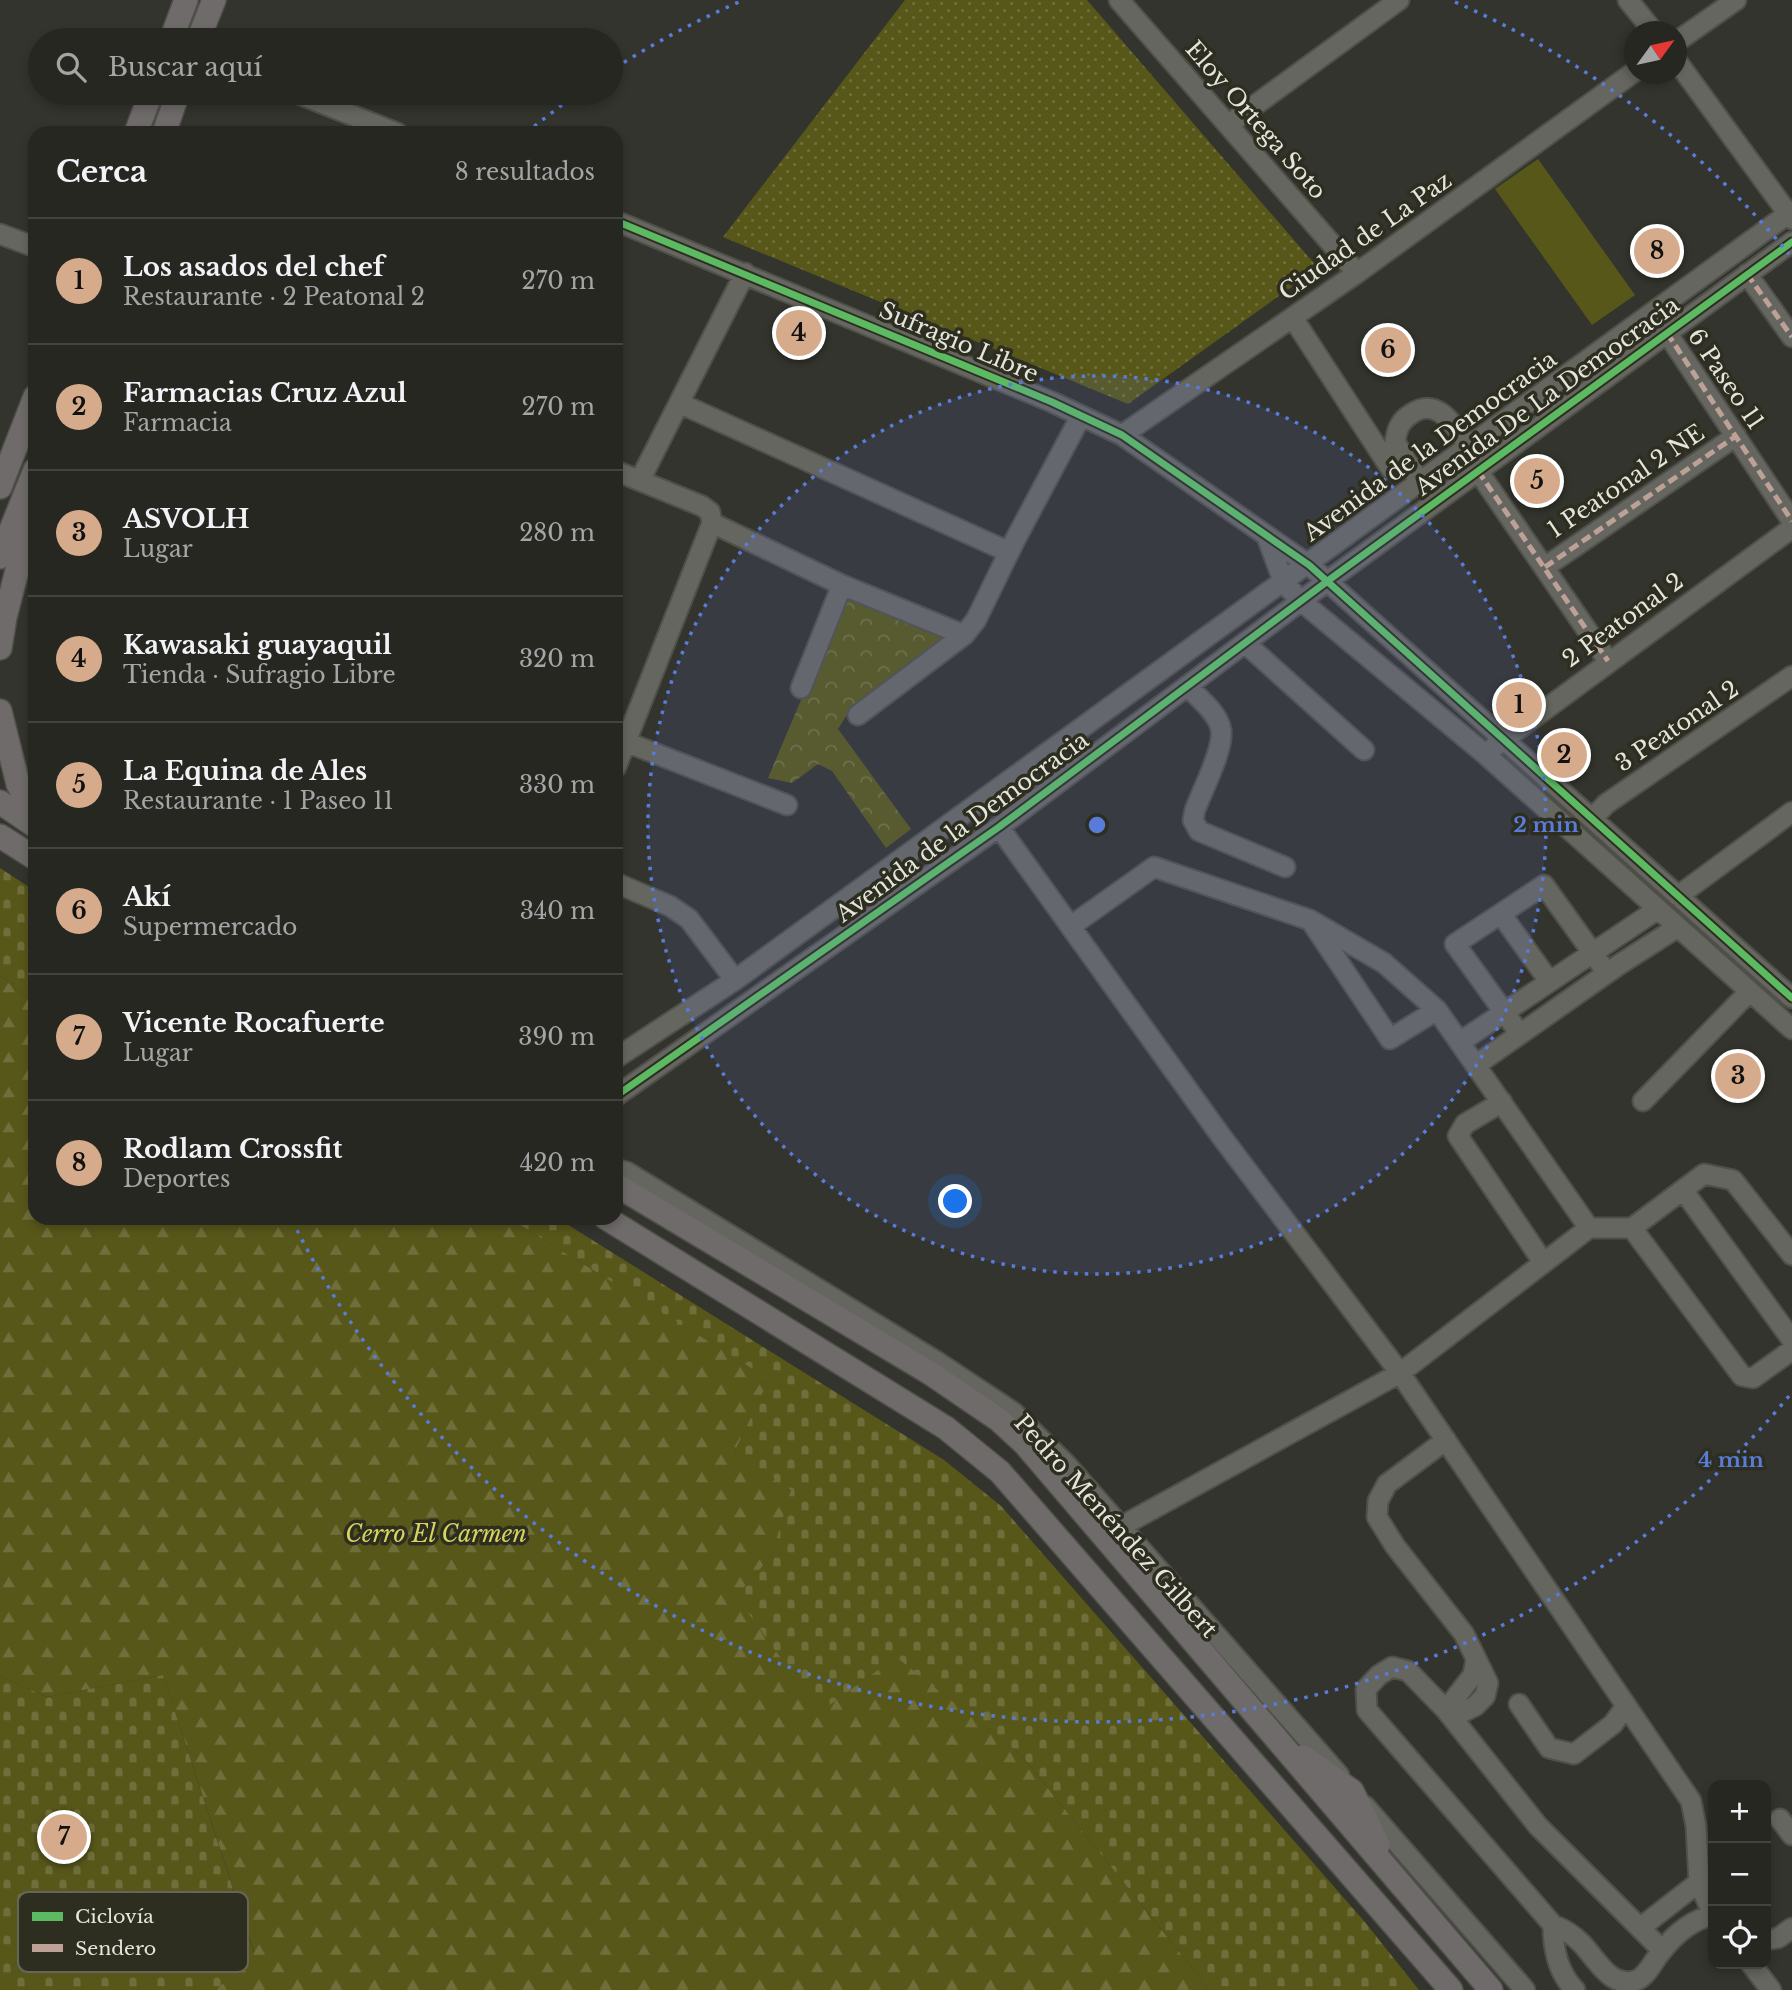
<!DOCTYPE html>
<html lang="es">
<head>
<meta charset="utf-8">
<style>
  :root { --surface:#272722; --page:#2f2f2a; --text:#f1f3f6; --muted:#a4a5a5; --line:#434440; --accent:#d6ab8b }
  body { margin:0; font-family:"Libre Baskerville",serif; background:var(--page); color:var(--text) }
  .controls { position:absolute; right:21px; bottom:21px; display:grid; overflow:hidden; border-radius:14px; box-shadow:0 4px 10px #0003 }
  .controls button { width:63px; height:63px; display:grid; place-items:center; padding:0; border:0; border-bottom:2px solid var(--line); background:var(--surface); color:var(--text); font:35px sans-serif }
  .compass { position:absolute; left:1624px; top:21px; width:63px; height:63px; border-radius:50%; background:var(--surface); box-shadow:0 4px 10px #0003; rotate:57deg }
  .you { position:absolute; left:956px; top:1202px; width:24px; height:24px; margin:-18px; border:5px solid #fff; border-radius:50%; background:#1a73e8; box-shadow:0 0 0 10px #1a73e833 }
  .badge { display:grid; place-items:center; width:46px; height:46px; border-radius:50%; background:var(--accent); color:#111; font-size:23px; font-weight:700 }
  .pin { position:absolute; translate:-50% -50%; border:4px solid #fff; box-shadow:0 2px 7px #0006 }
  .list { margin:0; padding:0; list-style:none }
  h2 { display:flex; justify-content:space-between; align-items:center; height:91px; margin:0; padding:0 28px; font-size:30px }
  h2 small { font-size:23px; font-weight:400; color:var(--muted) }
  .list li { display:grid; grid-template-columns:46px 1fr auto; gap:21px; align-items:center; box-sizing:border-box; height:126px; padding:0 28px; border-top:2px solid var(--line) }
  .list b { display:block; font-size:26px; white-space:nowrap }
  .list p { margin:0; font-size:23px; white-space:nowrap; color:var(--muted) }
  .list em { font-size:23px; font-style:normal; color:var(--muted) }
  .icon { flex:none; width:38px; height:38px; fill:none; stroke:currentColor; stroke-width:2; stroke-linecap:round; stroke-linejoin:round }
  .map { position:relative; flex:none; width:1792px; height:1990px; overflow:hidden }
  .search { position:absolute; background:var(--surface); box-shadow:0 4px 10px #0003; left:28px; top:28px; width:595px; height:77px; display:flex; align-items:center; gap:18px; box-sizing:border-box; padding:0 24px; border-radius:38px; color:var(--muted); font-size:26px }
  .panel { position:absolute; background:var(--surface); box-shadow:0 4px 10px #0003; left:28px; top:126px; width:595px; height:1099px; border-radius:21px }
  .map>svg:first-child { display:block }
</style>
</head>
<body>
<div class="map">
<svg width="1792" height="1990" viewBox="0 0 1792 1990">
  <defs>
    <pattern id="grass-dots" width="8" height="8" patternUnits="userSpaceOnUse" patternTransform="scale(1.75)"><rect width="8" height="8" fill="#58571a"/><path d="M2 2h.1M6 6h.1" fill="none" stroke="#706f3b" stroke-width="1.8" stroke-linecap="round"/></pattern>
    <pattern id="forest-firs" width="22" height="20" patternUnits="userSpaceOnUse" patternTransform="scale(1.75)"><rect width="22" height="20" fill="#58571a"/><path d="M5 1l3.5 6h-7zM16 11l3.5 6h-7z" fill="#706f3b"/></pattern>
    <pattern id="cemetery-stones" width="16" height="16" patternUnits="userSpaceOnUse" patternTransform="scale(1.75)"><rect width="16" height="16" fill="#58571a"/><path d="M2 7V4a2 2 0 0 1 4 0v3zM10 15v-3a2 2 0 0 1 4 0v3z" fill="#706f3b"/></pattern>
    <pattern id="park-crowns" width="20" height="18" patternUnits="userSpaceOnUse" patternTransform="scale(1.75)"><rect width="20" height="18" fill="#58571a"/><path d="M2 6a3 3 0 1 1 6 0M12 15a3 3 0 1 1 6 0" fill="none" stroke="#706f3b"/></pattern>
  </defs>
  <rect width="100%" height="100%" fill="#34342e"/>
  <path fill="url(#grass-dots)" d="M905,0H1087L1318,268L1128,404L723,237Z"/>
  <path fill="url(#forest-firs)" d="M0,976L35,1004V1218H509L770,1379L735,1451L792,1490L771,1557L736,1597L896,1656L1023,1757L1210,1990H216L254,1952L163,1675L47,1697L0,1676Z"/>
  <path fill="url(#cemetery-stones)" d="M0,868L35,891V1004L0,976Z
    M509,1218H557L944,1460L1001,1506L1364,1921L1419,1990H1210L1023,1757L896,1657L820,1712L736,1596L771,1557L791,1490L735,1451L769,1379Z
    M163,1675L254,1953L216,1990H0V1676L47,1697Z"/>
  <path fill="url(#park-crowns)" d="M845,596L951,639L850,710L838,729L911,829L886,848L832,771L818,764L792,783L768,778Z"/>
  <path fill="#58571a" d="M1538,159L1635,295L1592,325L1495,189Z"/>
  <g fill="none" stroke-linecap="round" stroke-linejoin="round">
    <g stroke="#50504a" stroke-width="23">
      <path id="minor" d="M1119,0L1357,273
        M1628,0L1654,32
        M1676,42L1736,0
        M1676,60L1792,219
        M296,93L397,133
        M1228,125L1399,0
        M616,221L1052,402L1122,435L1309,565L1792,998
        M0,234L35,247
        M1747,274L1792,337
        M1293,318L1391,469
        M1667,333L1792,521
        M679,403L1009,552
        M1122,435L1357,273L1634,72
        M616,471L702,506L710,512L712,523L616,767
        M1478,471L1608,661
        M640,480L745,273
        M1421,484L1395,442C1397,429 1400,421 1411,414C1439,395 1455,428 1470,448
        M712,523L842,585L964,635
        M1267,537L1284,583L1301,601L1485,754L1792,1029
        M1545,567L1736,436
        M1245,643L1364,750
        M1187,686C1198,697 1219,714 1221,730C1224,749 1202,791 1195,810L1193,820L1199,831L1285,867
        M801,688L842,585
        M858,715L964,635L976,620L1015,540L1081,416
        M626,742L787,805
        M1494,747L1792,528
        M1592,819L1606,804L1792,676
        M999,827L1221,1136L1400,1373L1691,1801L1696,1826L1699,1882L1713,1915
        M616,883L670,906L689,919L735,980
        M1678,896L1792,812
        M1501,914L1549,981
        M1313,924L1390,1039L1437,1010
        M1071,926L1154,867L1310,920L1384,963L1437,1010L1589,1228
        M1520,1034L1455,944L1544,885L1607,973
        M1460,1042L1658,909
        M616,1058L735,980L1792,211
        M1476,1065L1620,964L1678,927
        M616,1096L999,827L1333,577L1792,242
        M1643,1101L1750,991
        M1502,1102L1465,1124L1458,1136L1543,1262
        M616,1169L627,1172L936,1361L1013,1412L1067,1465L1339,1775
        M1683,1190L1792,1340
        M1632,1228L1742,1376L1753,1378L1792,1350
        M1109,1533L1400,1373L1589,1228H1632L1704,1174L1733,1180L1792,1255
        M1519,1704L1549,1748L1574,1754L1613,1724L1626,1706
        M1446,1710L1461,1713L1475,1706L1485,1696L1488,1683L1464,1634L1395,1546L1377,1517L1378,1501L1387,1484L1446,1440
        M1446,1710L1473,1675L1476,1659
        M1365,1806L1525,1990
        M1780,1819L1792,1835
        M1553,1925C1553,1948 1558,1973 1575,1990
        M1640,1928L1699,1882
        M1766,1940L1778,1938L1792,1928
        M1662,1950L1538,1826L1446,1710L1408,1671L1392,1667L1379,1675L1366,1689L1367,1710L1553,1925C1564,1929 1572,1934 1580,1942C1596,1957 1610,1990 1637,1980C1648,1975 1653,1961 1661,1952C1674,1935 1692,1920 1713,1915
        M1751,1964L1771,1990"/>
    </g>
    <g stroke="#50504a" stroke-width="26">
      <path id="major" d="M171,40L186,0
        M198,40L214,0
        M136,133L151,93
        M164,133L178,93
        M0,487L35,397
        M0,557L35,470
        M0,648L5,617L35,501
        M0,711L18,784L35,817
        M0,802L35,826
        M0,836L35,858
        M616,1185L930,1373L999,1420L1025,1444L1491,1990
        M606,1218L946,1428L1000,1472L1451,1990
        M1303,1757L1352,1791L1378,1845"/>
    </g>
    <use href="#minor" stroke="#666660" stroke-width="19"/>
    <use href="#major" stroke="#706b6b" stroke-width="23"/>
    <path stroke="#bda197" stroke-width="5" stroke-dasharray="10 5" stroke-linecap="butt" d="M1747,274L1792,337
      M1667,333L1792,521
      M1478,471L1608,661
      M1545,567L1736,436"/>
    <g stroke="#2e2e20" stroke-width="11">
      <path id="cycleway" d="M616,221L1052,402L1122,435L1309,565L1792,998
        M616,1096L999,827L1333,577L1792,242"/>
    </g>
    <use href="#cycleway" stroke="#5cba63" stroke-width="7"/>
  </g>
  <circle cx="1097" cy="825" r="449" fill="#597bd9" fill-opacity=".12"/>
  <g fill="none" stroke="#597bd9" stroke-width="3.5" stroke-dasharray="3.5 7">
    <circle cx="1097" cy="825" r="449"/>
    <path d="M1789 1396A897 897 0 0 1 291 1218M526 133A897 897 0 0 1 576 95M615 68A897 897 0 0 1 739 2M1455 2A897 897 0 0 1 1789 254"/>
  </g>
  <g text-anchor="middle" stroke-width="7" stroke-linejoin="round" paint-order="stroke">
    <g font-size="23" fill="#e4e5dc" stroke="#2e2e20">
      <text transform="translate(1256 120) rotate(49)" y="8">Eloy Ortega Soto</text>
      <text transform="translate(1365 236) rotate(-35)" y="8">Ciudad de La Paz</text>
      <text transform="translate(959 342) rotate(23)" y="8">Sufragio Libre</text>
      <text transform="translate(1726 379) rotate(56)" y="8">6 Paseo 11</text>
      <text transform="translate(1547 396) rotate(-36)" y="8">Avenida De La Democracia</text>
      <text transform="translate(1430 446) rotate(-36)" y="8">Avenida de la Democracia</text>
      <text transform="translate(1626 481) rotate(-34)" y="8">1 Peatonal 2 NE</text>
      <text transform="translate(1623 620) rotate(-36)" y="8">2 Peatonal 2</text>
      <text transform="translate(1677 726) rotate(-34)" y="8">3 Peatonal 2</text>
      <text transform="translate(962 827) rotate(-36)" y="8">Avenida de la Democracia</text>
      <text transform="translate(1116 1526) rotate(48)" y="8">Pedro Menéndez Gilbert</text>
    </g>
    <g font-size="23" font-style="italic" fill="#d6d45f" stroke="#2e2e20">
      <text x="436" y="1542">Cerro El Carmen</text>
    </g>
  </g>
  <rect x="18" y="1892" width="230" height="80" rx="10" fill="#2e2e20" stroke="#656558" stroke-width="2"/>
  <rect x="32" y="1912" width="31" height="9" fill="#5cba63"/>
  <rect x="32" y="1944" width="31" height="8" fill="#bda197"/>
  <g font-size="19" fill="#e4e5dc">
    <text x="75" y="1923">Ciclovía</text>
    <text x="75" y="1955">Sendero</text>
  </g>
  <circle cx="1097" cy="825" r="10" fill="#597bd9" stroke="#2e2e20" stroke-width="3.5"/>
  <g font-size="21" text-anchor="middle" font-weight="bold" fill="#597bd9" stroke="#2e2e20" stroke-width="7" stroke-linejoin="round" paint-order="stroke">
    <text x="1546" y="832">2 min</text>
    <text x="1731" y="1467">4 min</text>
  </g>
</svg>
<div class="controls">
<button>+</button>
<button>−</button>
<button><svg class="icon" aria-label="locate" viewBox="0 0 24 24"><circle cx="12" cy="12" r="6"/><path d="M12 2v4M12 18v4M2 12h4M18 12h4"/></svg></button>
</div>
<svg class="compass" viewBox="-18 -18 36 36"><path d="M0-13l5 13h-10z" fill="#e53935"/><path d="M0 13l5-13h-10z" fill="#a4a5a5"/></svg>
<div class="you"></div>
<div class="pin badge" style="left:1519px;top:705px">1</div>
<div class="pin badge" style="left:1564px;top:755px">2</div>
<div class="pin badge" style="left:1738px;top:1076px">3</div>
<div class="pin badge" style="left:799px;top:333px">4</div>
<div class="pin badge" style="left:1537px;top:481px">5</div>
<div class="pin badge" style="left:1388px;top:350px">6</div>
<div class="pin badge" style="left:64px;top:1837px">7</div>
<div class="pin badge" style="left:1657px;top:251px">8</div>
<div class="search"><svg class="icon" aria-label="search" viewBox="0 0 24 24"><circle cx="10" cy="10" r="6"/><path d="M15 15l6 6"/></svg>Buscar aquí</div>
<section class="panel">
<h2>Cerca<small>8 resultados</small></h2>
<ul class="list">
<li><span class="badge">1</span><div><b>Los asados del chef</b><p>Restaurante · 2 Peatonal 2</p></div><em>270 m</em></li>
<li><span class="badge">2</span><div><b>Farmacias Cruz Azul</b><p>Farmacia</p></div><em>270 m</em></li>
<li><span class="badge">3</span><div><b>ASVOLH</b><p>Lugar</p></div><em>280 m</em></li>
<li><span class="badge">4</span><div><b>Kawasaki guayaquil</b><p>Tienda · Sufragio Libre</p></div><em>320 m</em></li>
<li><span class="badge">5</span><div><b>La Equina de Ales</b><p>Restaurante · 1 Paseo 11</p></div><em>330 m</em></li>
<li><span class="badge">6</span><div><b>Akí</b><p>Supermercado</p></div><em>340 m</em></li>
<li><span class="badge">7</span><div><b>Vicente Rocafuerte</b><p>Lugar</p></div><em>390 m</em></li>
<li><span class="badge">8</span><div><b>Rodlam Crossfit</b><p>Deportes</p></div><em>420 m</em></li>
</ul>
</section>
</div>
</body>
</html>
